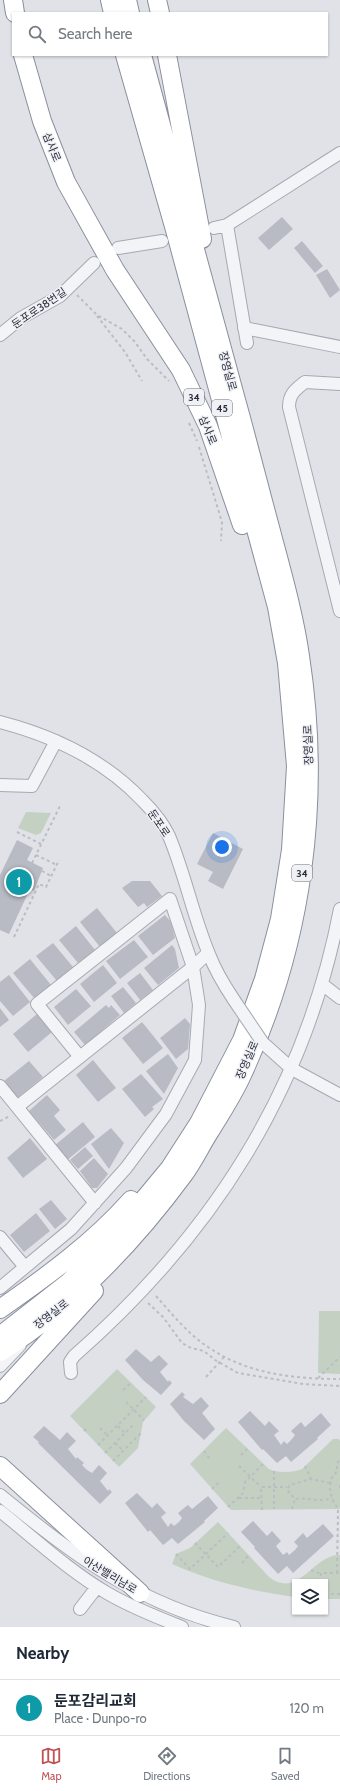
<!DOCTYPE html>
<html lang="en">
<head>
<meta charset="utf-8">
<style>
  :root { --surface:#fff; --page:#f6f6f7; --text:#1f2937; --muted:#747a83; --line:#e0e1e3; --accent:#c05256 }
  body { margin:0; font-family:Cabin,"Noto Sans KR",sans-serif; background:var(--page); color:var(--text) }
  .controls { position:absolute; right:12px; bottom:12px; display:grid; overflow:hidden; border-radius:0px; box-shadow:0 1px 3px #0004 }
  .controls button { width:36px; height:36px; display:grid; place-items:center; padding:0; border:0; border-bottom:1px solid var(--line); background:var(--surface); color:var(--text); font:20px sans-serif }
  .you { position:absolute; left:222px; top:847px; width:14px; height:14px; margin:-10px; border:3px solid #fff; border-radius:50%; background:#1a73e8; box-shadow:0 0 0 6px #1a73e833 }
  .badge { display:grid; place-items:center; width:26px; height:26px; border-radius:50%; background:var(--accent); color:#fff; font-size:13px; font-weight:700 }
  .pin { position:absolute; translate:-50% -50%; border:2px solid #fff; box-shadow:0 1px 4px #0006 }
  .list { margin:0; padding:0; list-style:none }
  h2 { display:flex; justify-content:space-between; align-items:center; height:52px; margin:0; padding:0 16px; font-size:17px }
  h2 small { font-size:13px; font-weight:400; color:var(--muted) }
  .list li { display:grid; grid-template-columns:26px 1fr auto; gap:12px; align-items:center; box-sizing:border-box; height:56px; padding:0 16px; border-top:1px solid var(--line) }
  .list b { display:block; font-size:15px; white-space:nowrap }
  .list p { margin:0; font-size:13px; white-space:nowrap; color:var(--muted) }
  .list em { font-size:13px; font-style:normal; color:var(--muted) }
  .icon { flex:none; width:22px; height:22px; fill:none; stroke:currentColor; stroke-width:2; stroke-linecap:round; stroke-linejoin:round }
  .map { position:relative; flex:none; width:340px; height:1627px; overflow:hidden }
  .search { position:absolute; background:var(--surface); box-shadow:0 1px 3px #0004; left:12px; right:12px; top:12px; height:44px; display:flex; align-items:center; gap:10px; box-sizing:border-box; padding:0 14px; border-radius:0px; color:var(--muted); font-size:15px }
  .sheet { height:108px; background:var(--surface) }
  nav { display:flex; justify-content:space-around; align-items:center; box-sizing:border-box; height:56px; border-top:1px solid var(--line); background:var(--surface); font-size:11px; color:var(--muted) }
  nav a { display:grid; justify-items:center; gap:2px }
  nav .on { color:var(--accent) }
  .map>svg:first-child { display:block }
</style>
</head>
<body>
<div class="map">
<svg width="340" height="1627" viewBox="0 0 340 1627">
  <rect width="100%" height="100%" fill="#e0e2e8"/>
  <path fill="#c4d1c2" d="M26,812L51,813L41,833L36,835L18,828Z
    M319,1311H340V1374L318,1373Z
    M117,1369L156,1407L143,1422L138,1448L119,1467L70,1416Z
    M226,1428L269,1469C277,1473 293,1473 302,1469L333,1439H339L340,1441V1509L231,1510L190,1464Z
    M218,1522L269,1577C299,1600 313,1554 340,1555V1599H325V1582H295V1597C252,1591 212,1582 172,1564L176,1554L190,1548Z"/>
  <path fill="#b8bbc4" d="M282,217L293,229L269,250L258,238Z
    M302,241L323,266L315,273L294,248Z
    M327,269L340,290L330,298L316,275Z
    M213,833L243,849L223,889L208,881L213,872L197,864Z
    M17,840L33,848L27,860L43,868L34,891L30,889L9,934L0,930V875Z
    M132,881H150L162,896L147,907L144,903L138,907L122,888Z
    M97,908L117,933L100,947L80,922Z
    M165,915L171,922L175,938L153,955L138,936Z
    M76,926L95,950L78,963L59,940Z
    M134,940L148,957L120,979L106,961Z
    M53,943L73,967L57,981L36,956Z
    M172,945L175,949L179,968L158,985L144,968Z
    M30,959L51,985L34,998L13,973Z
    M103,965L117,983L94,1002L80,984Z
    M140,973L153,990L140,1000L127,983Z
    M9,975L30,1002L13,1016L0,1001V982Z
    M123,987L136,1003L124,1013L111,996Z
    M76,989L91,1006L68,1025L54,1007Z
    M106,1005L109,1008L111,1005L120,1015L85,1045L74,1032Z
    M0,1008L9,1020L0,1027Z
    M37,1014L52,1032L28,1052L13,1034Z
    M185,1018L190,1024L188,1049L176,1059L160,1038Z
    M142,1022L163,1048L143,1064L122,1038Z
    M168,1054L178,1068L164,1094L146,1071Z
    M93,1060L116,1088L98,1102L76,1075Z
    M29,1061L43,1077L17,1098L4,1081Z
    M141,1074L163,1099L152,1107L154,1109L145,1117L122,1089Z
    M47,1095L60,1110L54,1116L66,1130L54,1140L29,1111Z
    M83,1122L95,1137L66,1161L54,1146Z
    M111,1128L124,1143L109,1169L91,1144Z
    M30,1138L47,1159L23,1178L7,1158Z
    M85,1147L93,1156L78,1169L70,1160Z
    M94,1158L108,1174L97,1188H92L80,1171Z
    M51,1200L67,1219L55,1229L39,1209Z
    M36,1213L50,1231L24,1252L10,1235Z
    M136,1349L151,1362L159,1355L168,1364L160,1372L168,1382L169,1380L172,1383L161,1395L143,1380L125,1360Z
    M182,1392L185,1395L183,1397L193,1404L201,1397L209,1406L202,1413L215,1429L204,1440L184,1421L170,1404Z
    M250,1411L265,1426L269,1421L279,1431L274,1435L281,1445L284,1441L287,1444L292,1439L295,1435L291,1431L301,1422L305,1427L321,1413L331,1425L317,1438L318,1439L291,1462L286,1456L277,1463L263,1449L262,1450L238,1422Z
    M44,1426L60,1440L67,1432L76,1441L68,1449L76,1459L77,1457L84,1463L82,1465L87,1470L92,1473L99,1465L107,1473L100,1481L108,1491L109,1489L112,1492L100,1504L38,1443L39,1442L33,1437Z
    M137,1493L152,1508L157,1503L166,1513L161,1517L168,1527L171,1523L174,1526L179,1522L182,1518L178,1513L188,1505L192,1509L208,1496L218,1508L204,1521L205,1522L178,1544L172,1538L163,1545L150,1530L148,1532L125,1503Z
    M253,1521L267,1536L272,1531L281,1541L276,1546L283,1555L287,1552L289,1555L295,1550L298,1546L294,1542L303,1533L307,1538L323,1524L334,1536L293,1573L287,1566L278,1574L254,1548L255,1547L241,1532Z"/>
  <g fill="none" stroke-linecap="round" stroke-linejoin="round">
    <g stroke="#a6a9b2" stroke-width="14">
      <path id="minor" d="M227,225L247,343
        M214,228L227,225L340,153
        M118,248L162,241
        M244,328L340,347
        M0,335L21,318L60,296L94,263
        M340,384L305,382C295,390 289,394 289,407L340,611
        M0,722C54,736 103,759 142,800C152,810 163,823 169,836C185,874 193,916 209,954C215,970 224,985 234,1000
        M0,785L32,786L56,741
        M322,984L340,998
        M263,1043L292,1069L340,1095
        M0,1086L95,1203
        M17,1107L193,967L208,953
        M0,1237L25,1267
        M0,1288L71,1229L126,1168L166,1114L195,1060L199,1005L193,967L170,899L37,1004L80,1057
        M0,1366L20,1345
        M71,1373L70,1362L74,1356C212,1235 305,1091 340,909
        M0,1495C75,1556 138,1604 234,1627
        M0,1511C35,1539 68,1570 107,1593C131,1607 156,1617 182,1627
        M80,1609L97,1587"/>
    </g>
    <g stroke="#898f9d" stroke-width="20">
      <path id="highway" d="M13,0L15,13
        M110,0L113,13
        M127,0L130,13
        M157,0L160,13
        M23,55L42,121L66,182L115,270L181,370L208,426L242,525
        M167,55L202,239
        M0,1309C46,1277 93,1243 131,1200
        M0,1336L69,1282L102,1250L170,1168L199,1123L242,1040L264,979L280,919L291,850L296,766L287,663L277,607L175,230L125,55
        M0,1352C72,1307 134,1242 184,1174C194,1160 201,1145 210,1131C221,1113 233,1095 242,1075C303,944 322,799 300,656C294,614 282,573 271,531C259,487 248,443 236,400C205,285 173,170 142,55
        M0,1394L94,1291
        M0,1466L140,1593"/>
    </g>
    <path stroke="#bbbdc3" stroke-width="2" stroke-dasharray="3 3" stroke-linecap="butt" d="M77,295L97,315L122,329L135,342L147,359L169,381
      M97,316L125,352L142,381
      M189,423L197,441
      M199,447L222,522L221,541
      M17,832L41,844
      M36,855L57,865
      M32,863L60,806
      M42,871L51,876
      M14,937L39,884L46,887L59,860
      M0,1121L10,1116
      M156,1296C172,1314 188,1334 208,1347C247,1374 294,1379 340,1379
      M148,1303L163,1317L182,1343L191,1348L204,1351L215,1360L238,1373L303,1384L340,1386
      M206,1377L225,1356
      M318,1378L340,1357
      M123,1390L131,1383
      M126,1402L144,1420
      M118,1426L125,1433
      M100,1428L108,1436
      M84,1431L89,1427
      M115,1443L123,1450
      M98,1445L146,1397
      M204,1451L210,1459
      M105,1453L133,1425
      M241,1455L247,1449
      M113,1461L141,1433
      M239,1466L261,1487
      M305,1466L311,1479
      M274,1471V1509
      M330,1483L311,1479L290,1485L287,1490L295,1499C308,1497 320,1503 332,1498
      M340,1485V1490
      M212,1489L219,1482
      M239,1498H261
      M228,1507L243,1493L245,1482L263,1464
      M292,1509L295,1499
      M262,1510L261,1487H287
      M195,1543L218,1567L240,1546
      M176,1554L190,1569L228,1533
      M242,1563L249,1555
      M311,1570L321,1574
      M337,1573L338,1509L332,1499L330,1488L331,1479L337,1471V1463L340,1460
      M320,1582L321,1573H340
      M325,1594H340"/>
    <use href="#minor" stroke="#f3f4f7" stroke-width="12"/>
    <use href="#highway" stroke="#fff" stroke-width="18"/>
    <g stroke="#a6a9b2" stroke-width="14" stroke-linecap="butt">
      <path id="minor-bridge" d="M234,1000L263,1043"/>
    </g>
    <use href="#minor-bridge" stroke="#f3f4f7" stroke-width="12"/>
  </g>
  <g text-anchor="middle" stroke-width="3" stroke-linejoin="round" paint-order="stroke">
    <g fill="#f0f1f5" stroke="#666975" stroke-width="1">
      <rect x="184" y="389" width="20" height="16" rx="3"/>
      <rect x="212" y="400" width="20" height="16" rx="3"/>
      <rect x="292" y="865" width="20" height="16" rx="3"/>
    </g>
    <g font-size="10" font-weight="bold" fill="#2b2f3e">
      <text x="194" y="401">34</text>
      <text x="222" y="412">45</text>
      <text x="302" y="877">34</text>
    </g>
    <g font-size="11" fill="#2b2f3e" stroke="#f0f1f5">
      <text transform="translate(52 147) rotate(68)" y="4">삼사로</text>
      <text transform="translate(39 308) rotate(-34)" y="4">둔포로38번길</text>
      <text transform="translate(228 371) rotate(75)" y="4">장영실로</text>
      <text transform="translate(208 430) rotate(68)" y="4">삼사로</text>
      <text transform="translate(308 745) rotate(-92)" y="4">장영실로</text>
      <text transform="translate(159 823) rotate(56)" y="4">둔포로</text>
      <text transform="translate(247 1060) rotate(-67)" y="4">장영실로</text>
      <text transform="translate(51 1314) rotate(-38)" y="4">장영실로</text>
      <text transform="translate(110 1575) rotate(31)" y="4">아산밸리남로</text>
    </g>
  </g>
</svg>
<div class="controls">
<button><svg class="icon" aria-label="layers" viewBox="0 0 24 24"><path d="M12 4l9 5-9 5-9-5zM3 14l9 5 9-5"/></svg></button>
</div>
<div class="you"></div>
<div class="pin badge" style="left:19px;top:882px;background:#0f9aa8">1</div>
<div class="search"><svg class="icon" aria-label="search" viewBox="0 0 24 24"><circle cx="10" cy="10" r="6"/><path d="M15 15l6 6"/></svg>Search here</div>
</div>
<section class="sheet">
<h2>Nearby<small></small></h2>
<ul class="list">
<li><span class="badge" style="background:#0f9aa8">1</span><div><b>둔포감리교회</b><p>Place · Dunpo-ro</p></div><em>120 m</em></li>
</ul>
</section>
<nav>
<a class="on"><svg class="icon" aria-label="map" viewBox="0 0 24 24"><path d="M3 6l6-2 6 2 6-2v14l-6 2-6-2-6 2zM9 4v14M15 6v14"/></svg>Map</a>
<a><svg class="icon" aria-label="directions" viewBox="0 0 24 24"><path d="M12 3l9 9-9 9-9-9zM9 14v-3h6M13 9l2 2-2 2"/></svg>Directions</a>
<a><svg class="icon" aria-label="saved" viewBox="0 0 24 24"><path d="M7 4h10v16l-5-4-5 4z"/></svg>Saved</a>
</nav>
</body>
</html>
